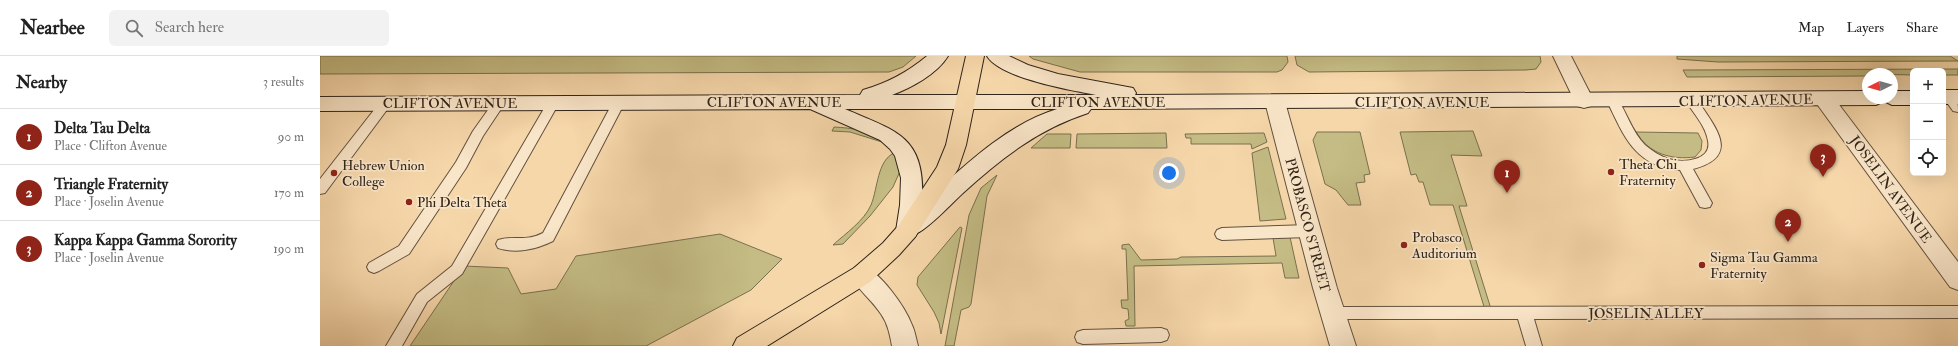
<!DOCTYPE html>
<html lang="en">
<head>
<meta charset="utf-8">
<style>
  :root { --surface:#fff; --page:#f2f2f2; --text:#222; --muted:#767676; --line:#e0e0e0; --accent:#8f2418 }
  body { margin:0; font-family:"IM FELL Double Pica",serif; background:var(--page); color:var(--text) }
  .controls { position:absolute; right:12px; top:12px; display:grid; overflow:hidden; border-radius:6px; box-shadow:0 4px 16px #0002 }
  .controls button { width:36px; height:36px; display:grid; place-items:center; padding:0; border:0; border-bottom:1px solid var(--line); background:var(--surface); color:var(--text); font:20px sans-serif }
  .compass { position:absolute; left:1542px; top:12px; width:36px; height:36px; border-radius:50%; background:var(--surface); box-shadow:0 4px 16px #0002; rotate:265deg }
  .you { position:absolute; left:849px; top:117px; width:14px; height:14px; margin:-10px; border:3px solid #fff; border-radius:50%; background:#1a73e8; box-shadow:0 0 0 6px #1a73e833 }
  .badge { display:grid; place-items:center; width:26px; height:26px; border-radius:50%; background:var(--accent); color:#fff; font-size:13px; font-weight:700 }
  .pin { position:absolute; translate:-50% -33px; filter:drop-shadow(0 1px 2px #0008) }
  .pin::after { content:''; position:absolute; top:21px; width:14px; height:12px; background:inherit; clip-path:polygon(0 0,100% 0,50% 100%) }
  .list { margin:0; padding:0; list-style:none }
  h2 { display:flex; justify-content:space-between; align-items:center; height:52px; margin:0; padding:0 16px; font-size:17px }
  h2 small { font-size:13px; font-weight:400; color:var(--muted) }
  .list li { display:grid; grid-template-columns:26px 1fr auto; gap:12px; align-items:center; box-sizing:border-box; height:56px; padding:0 16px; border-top:1px solid var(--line) }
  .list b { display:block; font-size:15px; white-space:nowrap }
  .list p { margin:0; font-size:13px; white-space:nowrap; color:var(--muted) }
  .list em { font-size:13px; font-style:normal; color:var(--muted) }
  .icon { flex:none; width:22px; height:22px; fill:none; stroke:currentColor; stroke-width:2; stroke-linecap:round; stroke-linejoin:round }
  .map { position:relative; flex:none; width:1638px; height:290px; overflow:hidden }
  header { display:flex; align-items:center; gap:24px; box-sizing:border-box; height:56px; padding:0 20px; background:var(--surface); border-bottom:1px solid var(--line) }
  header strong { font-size:19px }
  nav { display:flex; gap:22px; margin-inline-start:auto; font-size:14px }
  .search { width:280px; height:36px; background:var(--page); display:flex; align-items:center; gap:10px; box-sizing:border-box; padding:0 14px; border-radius:6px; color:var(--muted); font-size:15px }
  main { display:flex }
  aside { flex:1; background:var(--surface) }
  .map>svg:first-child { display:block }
</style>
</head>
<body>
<header>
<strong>Nearbee</strong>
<div class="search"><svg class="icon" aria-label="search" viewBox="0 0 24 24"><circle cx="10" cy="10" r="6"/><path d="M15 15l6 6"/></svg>Search here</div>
<nav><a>Map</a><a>Layers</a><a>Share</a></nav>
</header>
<main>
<aside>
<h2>Nearby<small>3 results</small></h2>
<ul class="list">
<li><span class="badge">1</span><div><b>Delta Tau Delta</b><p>Place · Clifton Avenue</p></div><em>90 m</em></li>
<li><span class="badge">2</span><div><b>Triangle Fraternity</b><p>Place · Joselin Avenue</p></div><em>170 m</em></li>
<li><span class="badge">3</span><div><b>Kappa Kappa Gamma Sorority</b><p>Place · Joselin Avenue</p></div><em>190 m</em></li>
</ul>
</aside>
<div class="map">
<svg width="1638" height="290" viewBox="0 0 1638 290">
  <rect width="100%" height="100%" fill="#f6d7aa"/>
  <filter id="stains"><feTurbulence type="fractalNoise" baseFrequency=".005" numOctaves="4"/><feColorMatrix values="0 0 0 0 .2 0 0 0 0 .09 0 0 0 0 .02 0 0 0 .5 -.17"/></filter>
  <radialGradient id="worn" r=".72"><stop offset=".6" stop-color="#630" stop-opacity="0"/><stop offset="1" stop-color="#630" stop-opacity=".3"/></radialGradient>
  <path fill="#c4bc84" stroke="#7a704f" d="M0,0H596L583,11L569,16L0,18Z
    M709,0H967L968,6L962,14L957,16H760L713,3Z
    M975,0H1220L1221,6L1216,13L1206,14L989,16L977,9Z
    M1357,0H1630L1638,5L1398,6L1357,3Z
    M1638,13V19H1623V15H1593V19L1548,18V20L1367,21L1363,14Z
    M514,71C532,72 549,74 562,86L530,76L512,75Z
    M1153,75L1162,100L1131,99L1147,150H1139L1171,253L1165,254L1133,149H1110L1103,126H1099L1096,118L1091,119L1080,76Z
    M997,76H1040L1050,118L1044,119L1045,126L1036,127L1041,149H1028L1016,134L1005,128L993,84Z
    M1316,76L1378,77L1382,85L1381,94L1375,101C1351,104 1329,98 1316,76Z
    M846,77L847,92H756L757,78Z
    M944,77L947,86L932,93L931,88H871V82H866L865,78Z
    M727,78H751L750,92H711Z
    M948,91L966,163L940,165L932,97Z
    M574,97L581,113L573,131L550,160L523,188L513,189C526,177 544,165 551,149C558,132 557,105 574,97Z
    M677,119L667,140L651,248L649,251L641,254L634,290H625L649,159L661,132Z
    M640,171L642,172L621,278L619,267L614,256L597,229L598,221Z
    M400,178L462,203L431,234L326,290H90L144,210L188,212L201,238L236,233L256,200Z
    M970,181L979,222H965L962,207L814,210L815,270H806L805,265L809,263L808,253L802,252L801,244H808L806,193H802V189L809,188L821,204L857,203L861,201L956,200L953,182Z"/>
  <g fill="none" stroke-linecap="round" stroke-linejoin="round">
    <g stroke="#62513e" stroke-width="2">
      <path id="service" d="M1629,37C1638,40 1638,47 1638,56L1633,55L1623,41L1625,38Z
        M1293,41L1297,42C1307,57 1312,76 1325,89C1332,95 1340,100 1349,103C1363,107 1392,105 1388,85C1386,70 1373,57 1366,45L1368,42H1376C1394,70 1423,100 1373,113L1392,147L1390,151L1385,152L1380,151L1360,114C1315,111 1304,80 1287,45L1289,42Z
        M299,42L303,43L305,46L233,185C217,193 196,198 178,192L176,188L178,184C194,179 206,186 223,177L293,46L295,43Z
        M179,43L183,44L185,47L163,80L146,112L89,198L59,215L54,217L49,215L47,211L49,207L79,190L136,106L153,75L175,44Z
        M233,43L237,44L239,47L142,218L107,246L82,290H66L97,238L132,210L229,44Z
        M65,44L69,45L71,48L69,51L5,137L0,138V123L61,45Z
        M989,169L994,171L996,175L994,179L989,181L902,184L897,182L895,178L897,174L902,172Z
        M1638,250V262L1214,263L1222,290H1206L1198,263H1013L1008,262L1005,257L1008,252L1013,251Z
        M841,272L847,274L849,279L847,284L841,286L763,288L757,286L755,281L757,276L763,274Z"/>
    </g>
    <g stroke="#62513e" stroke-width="2">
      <path id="minor" d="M1233,0H1251L1274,45L1271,50L1264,52L1257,50Z
        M1504,36L1511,38L1638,206V234L1630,231L1497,48L1494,43L1497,38Z
        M955,39L962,41L965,46L1017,232L1036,290H1010L993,232L945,46L948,41Z
        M542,209C560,216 585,250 592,269C595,275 596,283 598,290H572C570,279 568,268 561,258C552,244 538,234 530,219L534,212Z"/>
    </g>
    <g stroke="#30241a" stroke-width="2">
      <path id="secondary" d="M607,0H628C617,18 591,32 572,39H776C750,34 680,22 667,0H689L708,9L738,18L813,32L816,37L815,39L1548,35V42H1572V35H1593V49H1572L1564,45L1556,49L771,53L768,57C719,73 681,102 643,137C633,146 608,173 597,177L595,181L587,184L579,181L576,175L580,149L581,122L575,100L570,93L560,84L490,53L0,55V41L540,39L543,34C567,27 588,16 607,0ZM525,53H737C685,69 642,112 602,148C606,80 578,76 525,53Z
        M1623,34H1638V48H1623Z"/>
    </g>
    <g stroke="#30241a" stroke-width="2">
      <path id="primary" d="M646,0H664L646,89L638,113L595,181L579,199L550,226L447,290H413L417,282L534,212L563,187L579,169L617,111L626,89Z"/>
    </g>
    <use href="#service" fill="#f9e5c8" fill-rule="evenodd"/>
    <use href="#minor" fill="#f9e5c8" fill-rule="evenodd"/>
    <use href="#secondary" fill="#f9e5c8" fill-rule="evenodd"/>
    <use href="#primary" fill="#f6d7aa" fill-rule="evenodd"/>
  </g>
  <g fill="#8f2418" stroke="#f9e5c8" stroke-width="1.5">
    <circle cx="1291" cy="116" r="4"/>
    <circle cx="14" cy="117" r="4"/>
    <circle cx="89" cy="146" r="4"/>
    <circle cx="1084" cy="189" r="4"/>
    <circle cx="1382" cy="209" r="4"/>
  </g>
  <g text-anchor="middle" stroke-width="3.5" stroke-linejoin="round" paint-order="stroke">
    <g font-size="14" fill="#30241a" stroke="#f9e5c8">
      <text transform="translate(1426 44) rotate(-1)" y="5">CLIFTON AVENUE</text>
      <text x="454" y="51">CLIFTON AVENUE</text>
      <text x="778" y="51">CLIFTON AVENUE</text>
      <text x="1102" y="51">CLIFTON AVENUE</text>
      <text x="130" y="52">CLIFTON AVENUE</text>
      <text transform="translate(1571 133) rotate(54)" y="5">JOSELIN AVENUE</text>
      <text transform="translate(988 169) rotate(75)" y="5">PROBASCO STREET</text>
      <text x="1326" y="262">JOSELIN ALLEY</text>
    </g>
    <g font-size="14" fill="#30241a" stroke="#f9e5c8" text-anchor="start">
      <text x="1299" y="113">Theta Chi<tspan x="1299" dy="16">Fraternity</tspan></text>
      <text x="22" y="114">Hebrew Union<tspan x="22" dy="16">College</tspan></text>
      <text x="97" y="151">Phi Delta Theta</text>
      <text x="1092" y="186">Probasco<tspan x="1092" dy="16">Auditorium</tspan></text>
      <text x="1390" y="206">Sigma Tau Gamma<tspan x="1390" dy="16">Fraternity</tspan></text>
    </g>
  </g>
  <rect width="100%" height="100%" filter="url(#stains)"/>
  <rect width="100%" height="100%" fill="url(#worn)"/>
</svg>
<div class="controls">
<button>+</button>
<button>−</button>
<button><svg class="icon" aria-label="locate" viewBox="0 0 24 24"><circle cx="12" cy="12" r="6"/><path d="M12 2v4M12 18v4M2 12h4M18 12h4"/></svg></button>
</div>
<svg class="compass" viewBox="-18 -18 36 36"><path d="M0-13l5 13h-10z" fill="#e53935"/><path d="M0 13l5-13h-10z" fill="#767676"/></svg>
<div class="you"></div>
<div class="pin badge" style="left:1187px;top:137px">1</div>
<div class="pin badge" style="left:1468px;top:186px">2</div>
<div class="pin badge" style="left:1503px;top:121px">3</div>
</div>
</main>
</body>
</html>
